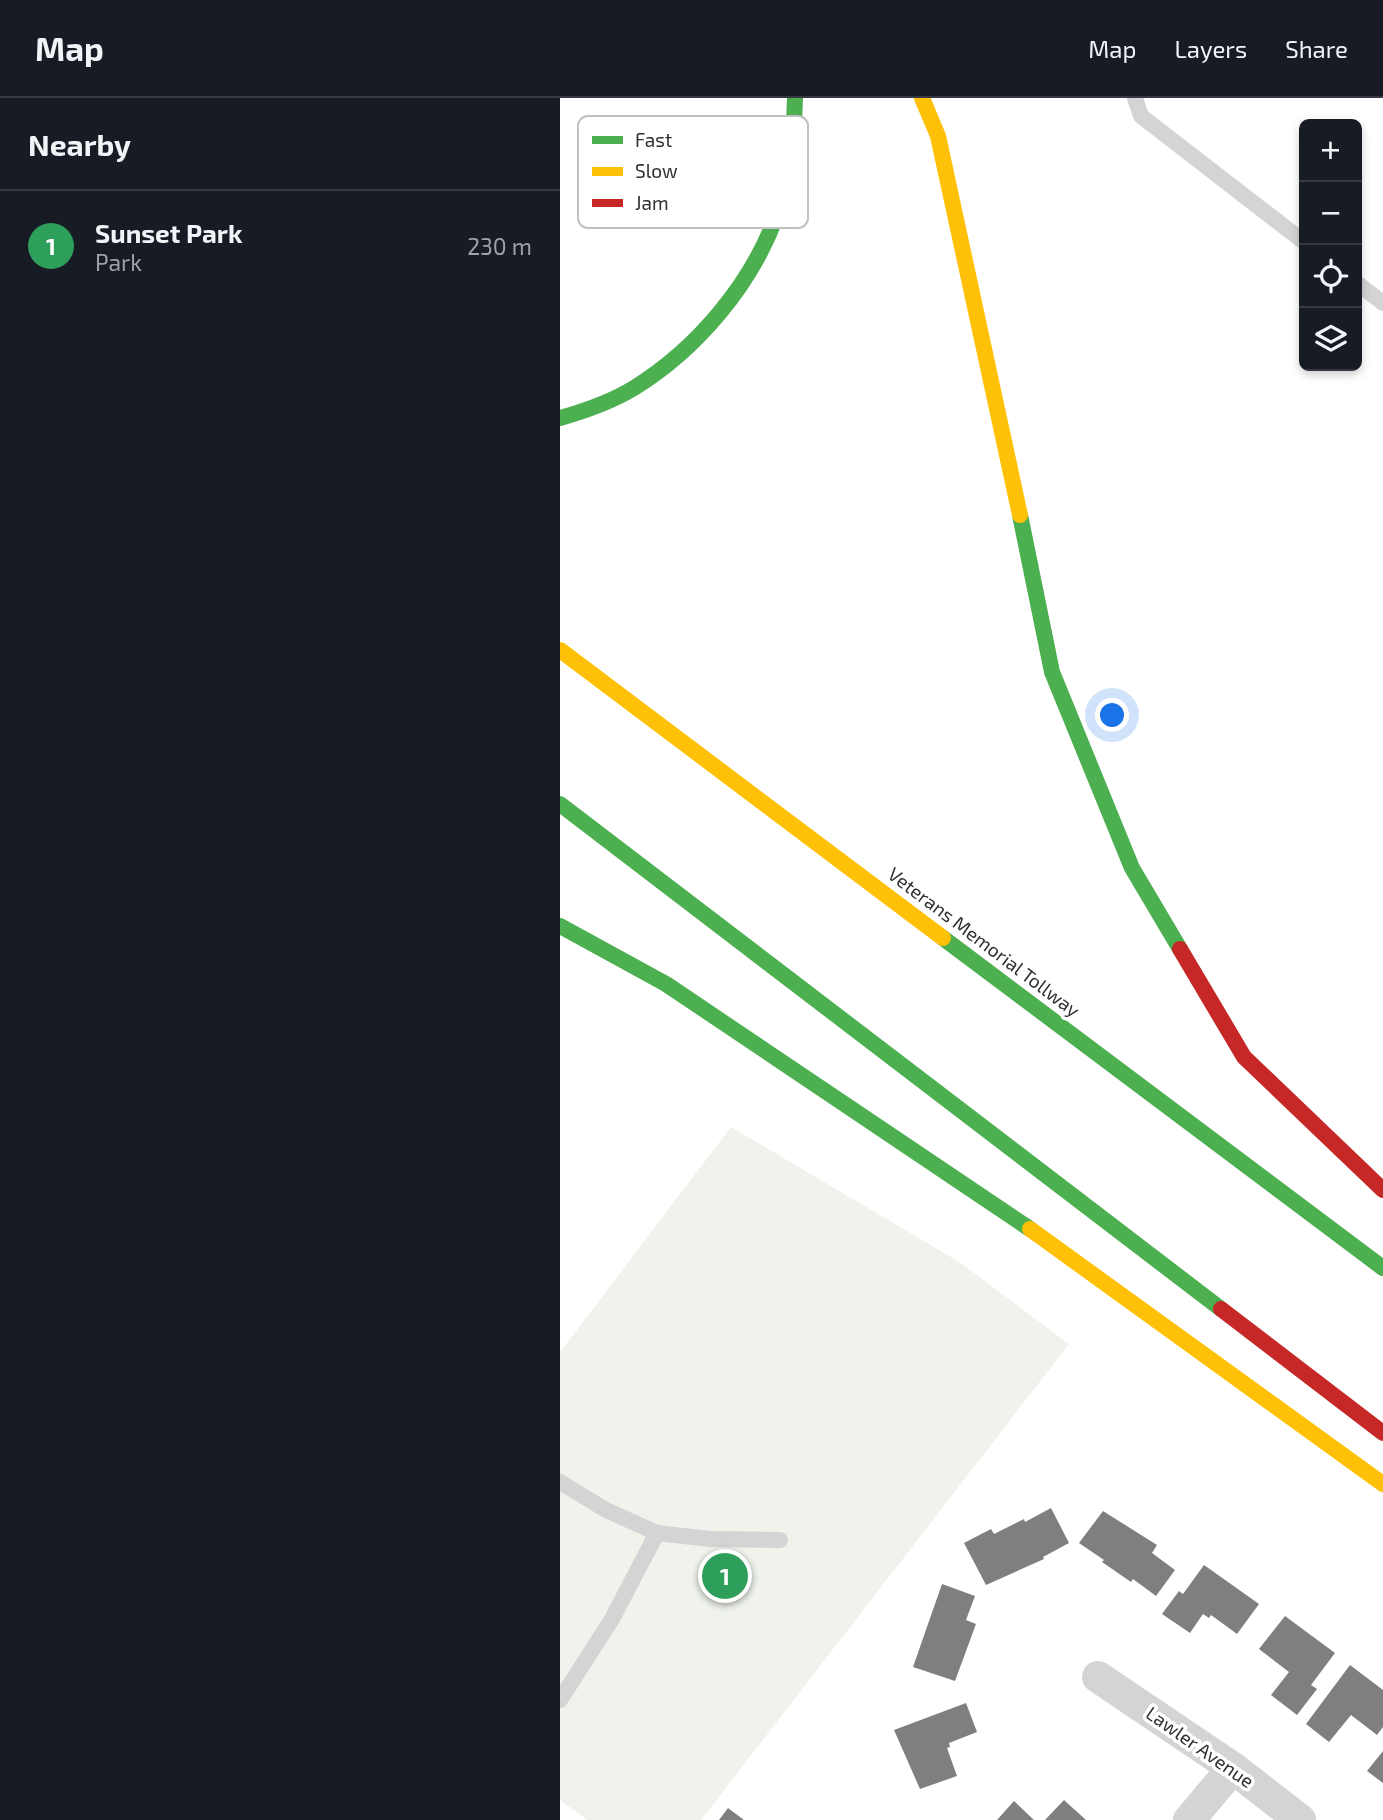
<!DOCTYPE html>
<html lang="en">
<head>
<meta charset="utf-8">
<style>
  :root { --surface:#171b24; --page:#242831; --text:#f1f3f6; --muted:#9ea1a6; --line:#363941; --accent:#db2777 }
  body { margin:0; font-family:"Exo 2",sans-serif; background:var(--page); color:var(--text) }
  .controls { position:absolute; right:21px; top:21px; display:grid; overflow:hidden; border-radius:10px; box-shadow:0 4px 10px #0003 }
  .controls button { width:63px; height:63px; display:grid; place-items:center; padding:0; border:0; border-bottom:2px solid var(--line); background:var(--surface); color:var(--text); font:35px sans-serif }
  .you { position:absolute; left:553px; top:618px; width:24px; height:24px; margin:-18px; border:5px solid #fff; border-radius:50%; background:#1a73e8; box-shadow:0 0 0 10px #1a73e833 }
  .badge { display:grid; place-items:center; width:46px; height:46px; border-radius:50%; background:var(--accent); color:#fff; font-size:23px; font-weight:700 }
  .pin { position:absolute; translate:-50% -50%; border:4px solid #fff; box-shadow:0 2px 7px #0006 }
  .list { margin:0; padding:0; list-style:none }
  h2 { display:flex; justify-content:space-between; align-items:center; height:91px; margin:0; padding:0 28px; font-size:30px }
  h2 small { font-size:23px; font-weight:400; color:var(--muted) }
  .list li { display:grid; grid-template-columns:46px 1fr auto; gap:21px; align-items:center; box-sizing:border-box; height:112px; padding:0 28px; border-top:2px solid var(--line) }
  .list b { display:block; font-size:26px; white-space:nowrap }
  .list p { margin:0; font-size:23px; white-space:nowrap; color:var(--muted) }
  .list em { font-size:23px; font-style:normal; color:var(--muted) }
  .icon { flex:none; width:38px; height:38px; fill:none; stroke:currentColor; stroke-width:2; stroke-linecap:round; stroke-linejoin:round }
  .map { position:relative; flex:none; width:823px; height:1722px; overflow:hidden }
  header { display:flex; align-items:center; gap:42px; box-sizing:border-box; height:98px; padding:0 35px; background:var(--surface); border-bottom:2px solid var(--line) }
  header strong { font-size:33px }
  nav { display:flex; gap:38px; margin-inline-start:auto; font-size:24px }
  main { display:flex }
  aside { flex:1; background:var(--surface) }
  .map>svg:first-child { display:block }
</style>
</head>
<body>
<header>
<strong>Map</strong>
<nav><a>Map</a><a>Layers</a><a>Share</a></nav>
</header>
<main>
<aside>
<h2>Nearby<small></small></h2>
<ul class="list">
<li><span class="badge" style="background:#2e9e5b">1</span><div><b>Sunset Park</b><p>Park</p></div><em>230 m</em></li>
</ul>
</aside>
<div class="map">
<svg width="823" height="1722" viewBox="0 0 823 1722">
  <rect width="100%" height="100%" fill="#fff"/>
  <path fill="#eff3ec" d="M171,1029L401,1165L509,1246L141,1722H27L0,1702V1254Z"/>
  <path fill="#7f7f7f" d="M491,1410L509,1445L483,1459L484,1461L426,1487L404,1445L431,1431L434,1436L464,1421L465,1424Z
    M543,1413L597,1447L592,1455L615,1472L596,1498L573,1481L571,1484L542,1464L544,1462L519,1445Z
    M644,1467L699,1506L677,1536L651,1517L649,1520L643,1516L630,1535L602,1516L619,1493L623,1496Z
    M382,1486L415,1498L406,1522L416,1526L395,1583L353,1569Z
    M725,1518L775,1555L751,1587L757,1591L737,1617L711,1597L729,1574L699,1551Z
    M790,1567L823,1592V1629L817,1637L791,1617L769,1644L746,1626Z
    M406,1605L417,1634L389,1645L390,1649L387,1650L397,1678L360,1691L334,1632Z
    M823,1653V1685L807,1673Z
    M504,1702L526,1722H485Z
    M454,1703L474,1722H437Z
    M168,1710L184,1722H159Z"/>
  <g fill="none" stroke-linecap="round" stroke-linejoin="round">
    <path stroke="#d4d4d4" stroke-width="16" d="M575,0L581,18L744,144
      M797,185L823,205
      M0,1384L46,1412L97,1435L150,1441L220,1442
      M0,1602L52,1521L97,1435"/>
    <path stroke="#d4d4d4" stroke-width="32" d="M538,1579L673,1670L740,1722
      M629,1722L673,1670"/>
    <path stroke="#4caf50" stroke-width="16" d="M0,320C25,313 51,304 74,290C137,251 192,186 217,116C230,79 234,39 235,0
      M460,417L492,574L572,770L620,851
      M0,706L661,1211
      M0,828L106,886L470,1131
      M383,840L823,1170"/>
    <path stroke="#ffc107" stroke-width="16" d="M362,0L378,38L460,417
      M0,552L383,840
      M470,1131L823,1386"/>
    <path stroke="#c62828" stroke-width="16" d="M620,851L684,959L823,1092
      M661,1211L823,1335"/>
  </g>
  <g text-anchor="middle" stroke-width="7" stroke-linejoin="round" paint-order="stroke">
    <g font-size="19" fill="#303030" stroke="#fff">
      <text transform="translate(424 844) rotate(37)" y="7">Veterans Memorial Tollway</text>
      <text transform="translate(640 1649) rotate(35)" y="7">Lawler Avenue</text>
    </g>
  </g>
  <rect x="18" y="18" width="230" height="112" rx="10" fill="#fff" stroke="#c1c1c1" stroke-width="2"/>
  <rect x="32" y="38" width="31" height="8" fill="#4caf50"/>
  <rect x="32" y="69" width="31" height="9" fill="#ffc107"/>
  <rect x="32" y="101" width="31" height="8" fill="#c62828"/>
  <g font-size="19" fill="#303030">
    <text x="75" y="49">Fast</text>
    <text x="75" y="80">Slow</text>
    <text x="75" y="112">Jam</text>
  </g>
</svg>
<div class="controls">
<button>+</button>
<button>−</button>
<button><svg class="icon" aria-label="locate" viewBox="0 0 24 24"><circle cx="12" cy="12" r="6"/><path d="M12 2v4M12 18v4M2 12h4M18 12h4"/></svg></button>
<button><svg class="icon" aria-label="layers" viewBox="0 0 24 24"><path d="M12 4l9 5-9 5-9-5zM3 14l9 5 9-5"/></svg></button>
</div>
<div class="you"></div>
<div class="pin badge" style="left:165px;top:1478px;background:#2e9e5b">1</div>
</div>
</main>
</body>
</html>
